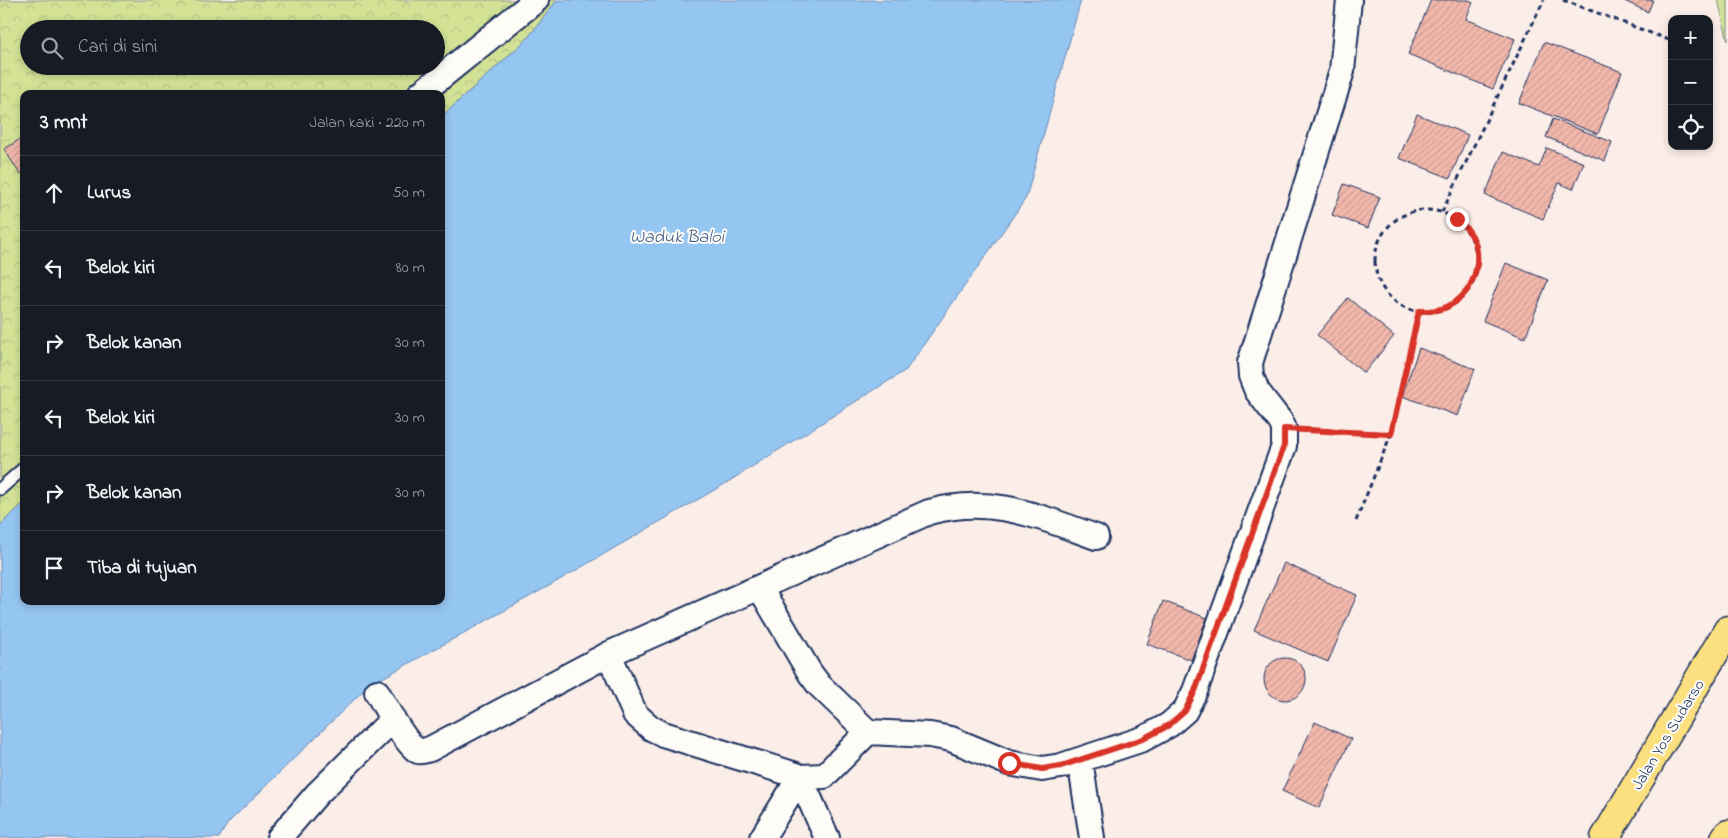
<!DOCTYPE html>
<html lang="id">
<head>
<meta charset="utf-8">
<style>
  :root { --surface:#171b24; --page:#242831; --text:#f1f3f6; --muted:#9ea1a6; --line:#363941 }
  body { margin:0; font-family:"Indie Flower",sans-serif; background:var(--page); color:var(--text) }
  .controls { position:absolute; right:15px; top:15px; display:grid; overflow:hidden; border-radius:10px; box-shadow:0 2px 8px #0003 }
  .controls button { width:45px; height:45px; display:grid; place-items:center; padding:0; border:0; border-bottom:1px solid var(--line); background:var(--surface); color:var(--text); font:25px sans-serif }
  .stop { position:absolute; width:15px; height:15px; margin:-11px; border:4px solid #d93025; border-radius:50%; background:#fff }
  .stop.end { background:#d93025; border-color:#fff; box-shadow:0 1px 5px #0008 }
  .list { margin:0; padding:0; list-style:none }
  h2 { display:flex; justify-content:space-between; align-items:center; height:65px; margin:0; padding:0 20px; font-size:21px }
  h2 small { font-size:16px; font-weight:400; color:var(--muted) }
  .list li { display:grid; grid-template-columns:32px 1fr auto; gap:15px; align-items:center; box-sizing:border-box; height:75px; padding:0 20px; border-top:1px solid var(--line) }
  .list b { display:block; font-size:19px; white-space:nowrap }
  .list em { font-size:16px; font-style:normal; color:var(--muted) }
  .icon { flex:none; width:28px; height:28px; fill:none; stroke:currentColor; stroke-width:2; stroke-linecap:round; stroke-linejoin:round }
  .map { position:relative; flex:none; width:1728px; height:838px; overflow:hidden }
  .search { position:absolute; background:var(--surface); box-shadow:0 2px 8px #0003; left:20px; top:20px; width:425px; height:55px; display:flex; align-items:center; gap:12px; box-sizing:border-box; padding:0 18px; border-radius:28px; color:var(--muted); font-size:19px }
  .panel { position:absolute; background:var(--surface); box-shadow:0 2px 8px #0003; left:20px; top:90px; width:425px; height:515px; border-radius:10px }
  .map>svg:first-child { display:block }
</style>
</head>
<body>
<div class="map">
<svg width="1728" height="838" viewBox="0 0 1728 838">
  <defs>
    <pattern id="forest-crowns" width="20" height="18" patternUnits="userSpaceOnUse" patternTransform="scale(1.25)"><rect width="20" height="18" fill="#d4e296"/><path d="M2 6a3 3 0 1 1 6 0M12 15a3 3 0 1 1 6 0" fill="none" stroke="#b5c284"/></pattern>
    <pattern id="building-hatch" width="6" height="6" patternUnits="userSpaceOnUse" patternTransform="scale(1.25)"><rect width="6" height="6" fill="#f2b8ab"/><path d="M-1 1l2-2M0 6l6-6M5 7l2-2" fill="none" stroke="#cf9e96"/></pattern>
  </defs>
  <rect width="100%" height="100%" fill="#fbeee8"/>
  <filter id="ink" filterUnits="userSpaceOnUse"><feTurbulence type="fractalNoise" baseFrequency=".02" numOctaves="2"/><feDisplacementMap in="SourceGraphic" scale="10" xChannelSelector="R" yChannelSelector="G"/><feConvolveMatrix kernelMatrix="1 2 1 2 8 2 1 2 1" color-interpolation-filters="sRGB"/></filter>
  <g filter="url(#ink)">
    <path fill="url(#forest-crowns)" stroke="#78887a" fill-rule="evenodd" d="M0,0H557L527,39L441,117V94H24V503L0,525ZM29,29H436V66H29Z
      M1718,0H1728V41Z"/>
    <path fill="#95c5f1" stroke="#6489b6" d="M557,0H1081L1026,198L906,370L723,485L549,586L368,686L228,823L219,838H0V525L24,503V601H441V117L527,39Z"/>
    <path fill="url(#building-hatch)" stroke="#1b2f5e" d="M1431,0H1469L1473,2L1466,19L1515,39L1493,89L1408,54Z
      M1622,0H1653L1648,12Z
      M1544,42L1622,72L1598,134L1519,103Z
      M1417,114L1468,135L1450,178L1399,158Z
      M1553,119L1612,142L1605,161L1546,137Z
      M24,137V172L20,174L4,149Z
      M1547,148L1584,163L1573,189L1559,183L1543,219L1485,195L1503,152L1539,167Z
      M1344,184L1380,197L1368,228L1332,215Z
      M1506,263L1548,280L1525,338L1483,321Z
      M1348,298L1394,336L1364,373L1317,335Z
      M1419,348L1475,369L1458,416L1402,396Z
      M1284,563L1357,595L1328,662L1254,630Z
      M1163,601L1207,618L1191,660L1147,644Z
      M1264 679a21 21 0 1 1 42 0a21 21 0 1 1-42 0Z
      M1315,722L1351,739L1319,808L1282,791Z"/>
    <g fill="none" stroke-linecap="round" stroke-linejoin="round">
      <g stroke="#1b2f5e" stroke-width="15">
        <path id="lane" d="M0,489L24,468"/>
      </g>
      <g stroke="#1b2f5e" stroke-width="28">
        <path id="street" d="M420,94L536,0
          M760,588L810,673L819,685L868,732
          M609,654L635,714L651,728L663,734L796,775L800,777L827,838
          M377,692C383,703 408,748 418,751C422,752 426,750 430,749L609,654L929,512C992,495 1037,516 1096,537
          M1080,760L1092,838
          M279,838L317,794L393,719
          M762,838L800,777L824,776L868,732L930,735L951,739L1009,763L1042,769L1061,766L1143,739L1169,725L1185,711L1195,691L1284,446V429L1281,422L1257,391L1251,376L1250,363L1342,71L1349,0"/>
      </g>
      <g stroke="#1b2f5e" stroke-width="31">
        <path id="primary" d="M1605,838L1728,630
          M1725,838L1728,834"/>
      </g>
      <path stroke="#1b2f5e" stroke-width="3" stroke-dasharray="5 4" stroke-linecap="butt" d="M1563,0L1672,41
        M1375 261a51 51 0 1 1 102 0a51 51 0 1 1-102 0Z
        M1442,212L1544,0
        M1310,430L1391,434
        M1356,521L1391,434L1419,311"/>
      <use href="#lane" stroke="#fdfcf7" stroke-width="11"/>
      <use href="#street" stroke="#fdfcf7" stroke-width="24"/>
      <use href="#primary" stroke="#fce080" stroke-width="28"/>
    </g>
  </g>
  <g fill="none" stroke-linecap="round" stroke-linejoin="round" filter="url(#ink)">
    <path stroke="#d93025" stroke-width="6" d="M1009,763L1042,769L1061,766L1143,739L1169,725L1185,711L1195,691L1284,446V429L1391,434L1419,311C1430,311 1442,311 1452,304C1476,290 1486,253 1468,230C1465,226 1460,223 1457,219"/>
  </g>
  <g text-anchor="middle" stroke-width="4" stroke-linejoin="round" paint-order="stroke">
    <g font-size="16" fill="#1b2f5e" stroke="#fdfcf7">
      <text transform="translate(1667 734) rotate(-59)" y="6">Jalan Yos Sudarso</text>
    </g>
    <g font-size="18" font-style="italic" fill="#405c8a" stroke="#fdfcf7">
      <text x="677" y="242">Waduk Baloi</text>
    </g>
  </g>
</svg>
<div class="controls">
<button>+</button>
<button>−</button>
<button><svg class="icon" aria-label="locate" viewBox="0 0 24 24"><circle cx="12" cy="12" r="6"/><path d="M12 2v4M12 18v4M2 12h4M18 12h4"/></svg></button>
</div>
<div class="stop" style="left:1009px;top:763px"></div>
<div class="stop end" style="left:1457px;top:219px"></div>
<div class="search"><svg class="icon" aria-label="search" viewBox="0 0 24 24"><circle cx="10" cy="10" r="6"/><path d="M15 15l6 6"/></svg>Cari di sini</div>
<section class="panel">
<h2>3 mnt<small>Jalan kaki · 220 m</small></h2>
<ul class="list">
<li><svg class="icon" aria-label="ahead" viewBox="0 0 24 24"><path d="M12 20V5M6 11l6-6 6 6"/></svg><div><b>Lurus</b></div><em>50 m</em></li>
<li><svg class="icon" aria-label="left" viewBox="0 0 24 24"><path d="M17 20v-9H6M10 6l-5 5 5 5"/></svg><div><b>Belok kiri</b></div><em>80 m</em></li>
<li><svg class="icon" aria-label="right" viewBox="0 0 24 24"><path d="M7 20v-9h11M14 6l5 5-5 5"/></svg><div><b>Belok kanan</b></div><em>30 m</em></li>
<li><svg class="icon" aria-label="left" viewBox="0 0 24 24"><path d="M17 20v-9H6M10 6l-5 5 5 5"/></svg><div><b>Belok kiri</b></div><em>30 m</em></li>
<li><svg class="icon" aria-label="right" viewBox="0 0 24 24"><path d="M7 20v-9h11M14 6l5 5-5 5"/></svg><div><b>Belok kanan</b></div><em>30 m</em></li>
<li><svg class="icon" aria-label="arrive" viewBox="0 0 24 24"><path d="M6 21V4h12l-3 4 3 4H6"/></svg><div><b>Tiba di tujuan</b></div></li>
</ul>
</section>
</div>
</body>
</html>
